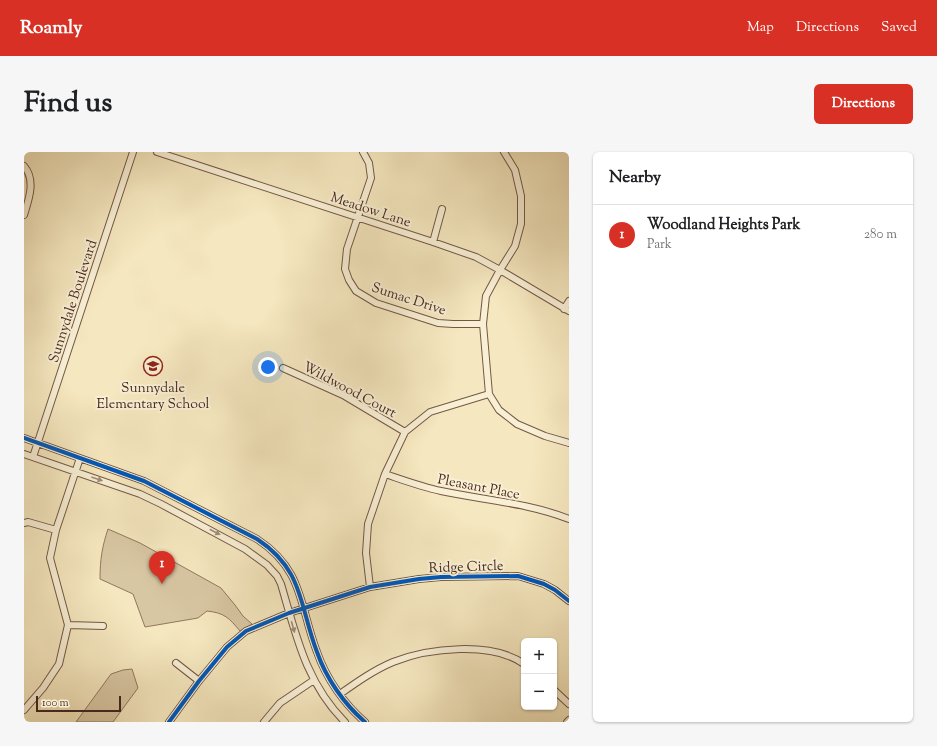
<!DOCTYPE html>
<html lang="en">
<head>
<meta charset="utf-8">
<style>
  :root { --surface:#fff; --page:#f6f6f6; --text:#202124; --muted:#757577; --line:#e0e0e0; --accent:#d93025 }
  body { margin:0; font-family:"Sorts Mill Goudy",serif; background:var(--page); color:var(--text) }
  .controls { position:absolute; right:12px; bottom:12px; display:grid; overflow:hidden; border-radius:6px; box-shadow:0 1px 3px #0004 }
  .controls button { width:36px; height:36px; display:grid; place-items:center; padding:0; border:0; border-bottom:1px solid var(--line); background:var(--surface); color:var(--text); font:20px sans-serif }
  .scale { position:absolute; left:12px; bottom:10px; width:85px; box-sizing:border-box; padding-left:4px; border:2px solid #49291c; border-top:0; font-size:11px; line-height:14px; white-space:nowrap; color:#49291c; -webkit-text-stroke:3px #f8efd5; paint-order:stroke }
  .you { position:absolute; left:244px; top:215px; width:14px; height:14px; margin:-10px; border:3px solid #fff; border-radius:50%; background:#1a73e8; box-shadow:0 0 0 6px #1a73e833 }
  .badge { display:grid; place-items:center; width:26px; height:26px; border-radius:50%; background:var(--accent); color:#fff; font-size:13px; font-weight:700 }
  .pin { position:absolute; translate:-50% -33px; filter:drop-shadow(0 1px 2px #0008) }
  .pin::after { content:''; position:absolute; top:21px; width:14px; height:12px; background:inherit; clip-path:polygon(0 0,100% 0,50% 100%) }
  .list { margin:0; padding:0; list-style:none }
  h2 { display:flex; justify-content:space-between; align-items:center; height:52px; margin:0; padding:0 16px; font-size:17px }
  h2 small { font-size:13px; font-weight:400; color:var(--muted) }
  .list li { display:grid; grid-template-columns:26px 1fr auto; gap:12px; align-items:center; box-sizing:border-box; height:60px; padding:0 16px; border-top:1px solid var(--line) }
  .list b { display:block; font-size:15px; white-space:nowrap }
  .list p { margin:0; font-size:13px; white-space:nowrap; color:var(--muted) }
  .list em { font-size:13px; font-style:normal; color:var(--muted) }
  .map { position:relative; flex:none; width:545px; height:570px; overflow:hidden; border-radius:6px }
  header { display:flex; align-items:center; gap:24px; box-sizing:border-box; height:56px; padding:0 20px; background:var(--accent); color:#fff }
  header strong { font-size:19px }
  nav { display:flex; gap:22px; margin-inline-start:auto; font-size:14px }
  .intro { display:flex; align-items:center; justify-content:space-between; box-sizing:border-box; height:96px; padding:0 24px }
  h1 { margin:0; font-size:28px }
  .button { padding:10px 18px; border-radius:6px; background:var(--accent); color:#fff; font-size:14px; font-weight:700 }
  main { display:flex; gap:24px; padding:0 24px }
  aside { flex:1; background:var(--surface); border-radius:6px; box-shadow:0 1px 3px #0004 }
  .map>svg:first-child { display:block }
</style>
</head>
<body>
<header>
<strong>Roamly</strong>
<nav><a>Map</a><a>Directions</a><a>Saved</a></nav>
</header>
<div class="intro"><h1>Find us</h1><a class="button">Directions</a></div>
<main>
<div class="map">
<svg width="545" height="570" viewBox="0 0 545 570">
  <rect width="100%" height="100%" fill="#f5e7bf"/>
  <filter id="stains"><feTurbulence type="fractalNoise" baseFrequency=".005" numOctaves="4"/><feColorMatrix values="0 0 0 0 .2 0 0 0 0 .09 0 0 0 0 .02 0 0 0 .5 -.17"/></filter>
  <radialGradient id="worn" r=".72"><stop offset=".6" stop-color="#630" stop-opacity="0"/><stop offset="1" stop-color="#630" stop-opacity=".3"/></radialGradient>
  <path fill="#d8c7a3" stroke="#907860" d="M84,377L116,391L197,436L211,453L219,464L228,472L216,479C205,466 201,461 183,459L174,466L121,475L109,442L76,427C76,408 78,395 84,377Z
    M108,517L114,536L89,570H52L87,522L99,518Z"/>
  <g fill="none" stroke-linecap="round" stroke-linejoin="round">
    <g stroke="#745845" stroke-width="8">
      <path id="minor" d="M133,0L409,90L452,105L476,118L545,159
        M339,0L345,11L347,26L323,97L321,117L325,128L332,139L352,151L414,171L429,172H459
        M480,0L491,18L497,44V72L491,94L476,118L462,144L459,172L465,242L475,258L493,272L521,284L545,291
        M0,14C12,28 5,47 0,63
        M409,90L418,57
        M540,157L545,149
        M259,216L319,243L381,280
        M0,286L120,329L233,387C280,418 275,453 293,500C302,526 320,552 341,570
        M0,302L116,342L137,352L221,397L243,413L253,424L257,432C272,483 282,531 321,570
        M9,305L109,0
        M361,322C379,328 398,335 417,339C459,348 505,351 545,367
        M0,371L4,370L32,378
        M346,435L342,401L344,372L361,322L381,280L406,260L465,242
        M44,473L79,474
        M152,511L175,529
        M530,538L545,552
        M316,542C333,530 350,518 369,510C404,496 468,489 500,512
        M0,558L19,536L35,512L44,473L26,406L32,378L56,306
        M145,570L175,529L203,495L222,479L265,461L346,435L395,427L417,425L494,424L520,432L531,438L545,449
        M240,570L256,551L290,528
        M543,570L545,568"/>
    </g>
    <use href="#minor" stroke="#f8efd5" stroke-width="6"/>
    <g stroke="#f8efd5" stroke-width="6">
      <path id="cycleway" d="M0,286L120,329L233,387C280,418 275,453 293,500C302,526 320,552 341,570
        M145,570L175,529L203,495L222,479L265,461L346,435L395,427L417,425L494,424L520,432L531,438L545,449"/>
    </g>
    <use href="#cycleway" stroke="#0057b8" stroke-width="4"/>
  </g>
  <defs><path id="oneway-solid" d="M-6-.8H1V-3.2L6.5 0L1 3.2V.8H-6Z"/></defs>
  <g fill="#a08c78">
    <use href="#oneway-solid" transform="translate(73 327) rotate(19)"/>
    <use href="#oneway-solid" transform="translate(191 380) rotate(28)"/>
    <use href="#oneway-solid" transform="translate(269 475) rotate(74)"/>
  </g>
  <defs>
    <g id="school-ring" transform="scale(1)"><circle r="9.5" fill="#f8efd5" stroke="#8f2418" stroke-width="1.5"/><path d="M0-5L7-2L0 1L-7-2ZM-4 1L0 2.5L4 1V4Q0 6-4 4Z" fill="#8f2418"/></g>
  </defs>
  <g fill-rule="evenodd">
    <use href="#school-ring" x="129" y="214"/>
  </g>
  <g text-anchor="middle" stroke-width="4" stroke-linejoin="round" paint-order="stroke">
    <g font-size="14" fill="#49291c" stroke="#f8efd5">
      <text transform="translate(347 57) rotate(18)" y="5">Meadow Lane</text>
      <text transform="translate(385 146) rotate(18)" y="5">Sumac Drive</text>
      <text transform="translate(48 149) rotate(-72)" y="5">Sunnydale Boulevard</text>
      <text transform="translate(326 237) rotate(28)" y="5">Wildwood Court</text>
      <text transform="translate(455 334) rotate(11)" y="5">Pleasant Place</text>
      <text transform="translate(442 414) rotate(-2)" y="5">Ridge Circle</text>
    </g>
    <g font-size="14" fill="#49291c" stroke="#f8efd5">
      <text x="129" y="240">Sunnydale<tspan x="129" dy="16">Elementary School</tspan></text>
    </g>
  </g>
  <rect width="100%" height="100%" filter="url(#stains)"/>
  <rect width="100%" height="100%" fill="url(#worn)"/>
</svg>
<div class="controls">
<button>+</button>
<button>−</button>
</div>
<div class="scale">100 m</div>
<div class="you"></div>
<div class="pin badge" style="left:138px;top:432px">1</div>
</div>
<aside>
<h2>Nearby<small></small></h2>
<ul class="list">
<li><span class="badge">1</span><div><b>Woodland Heights Park</b><p>Park</p></div><em>280 m</em></li>
</ul>
</aside>
</main>
</body>
</html>
